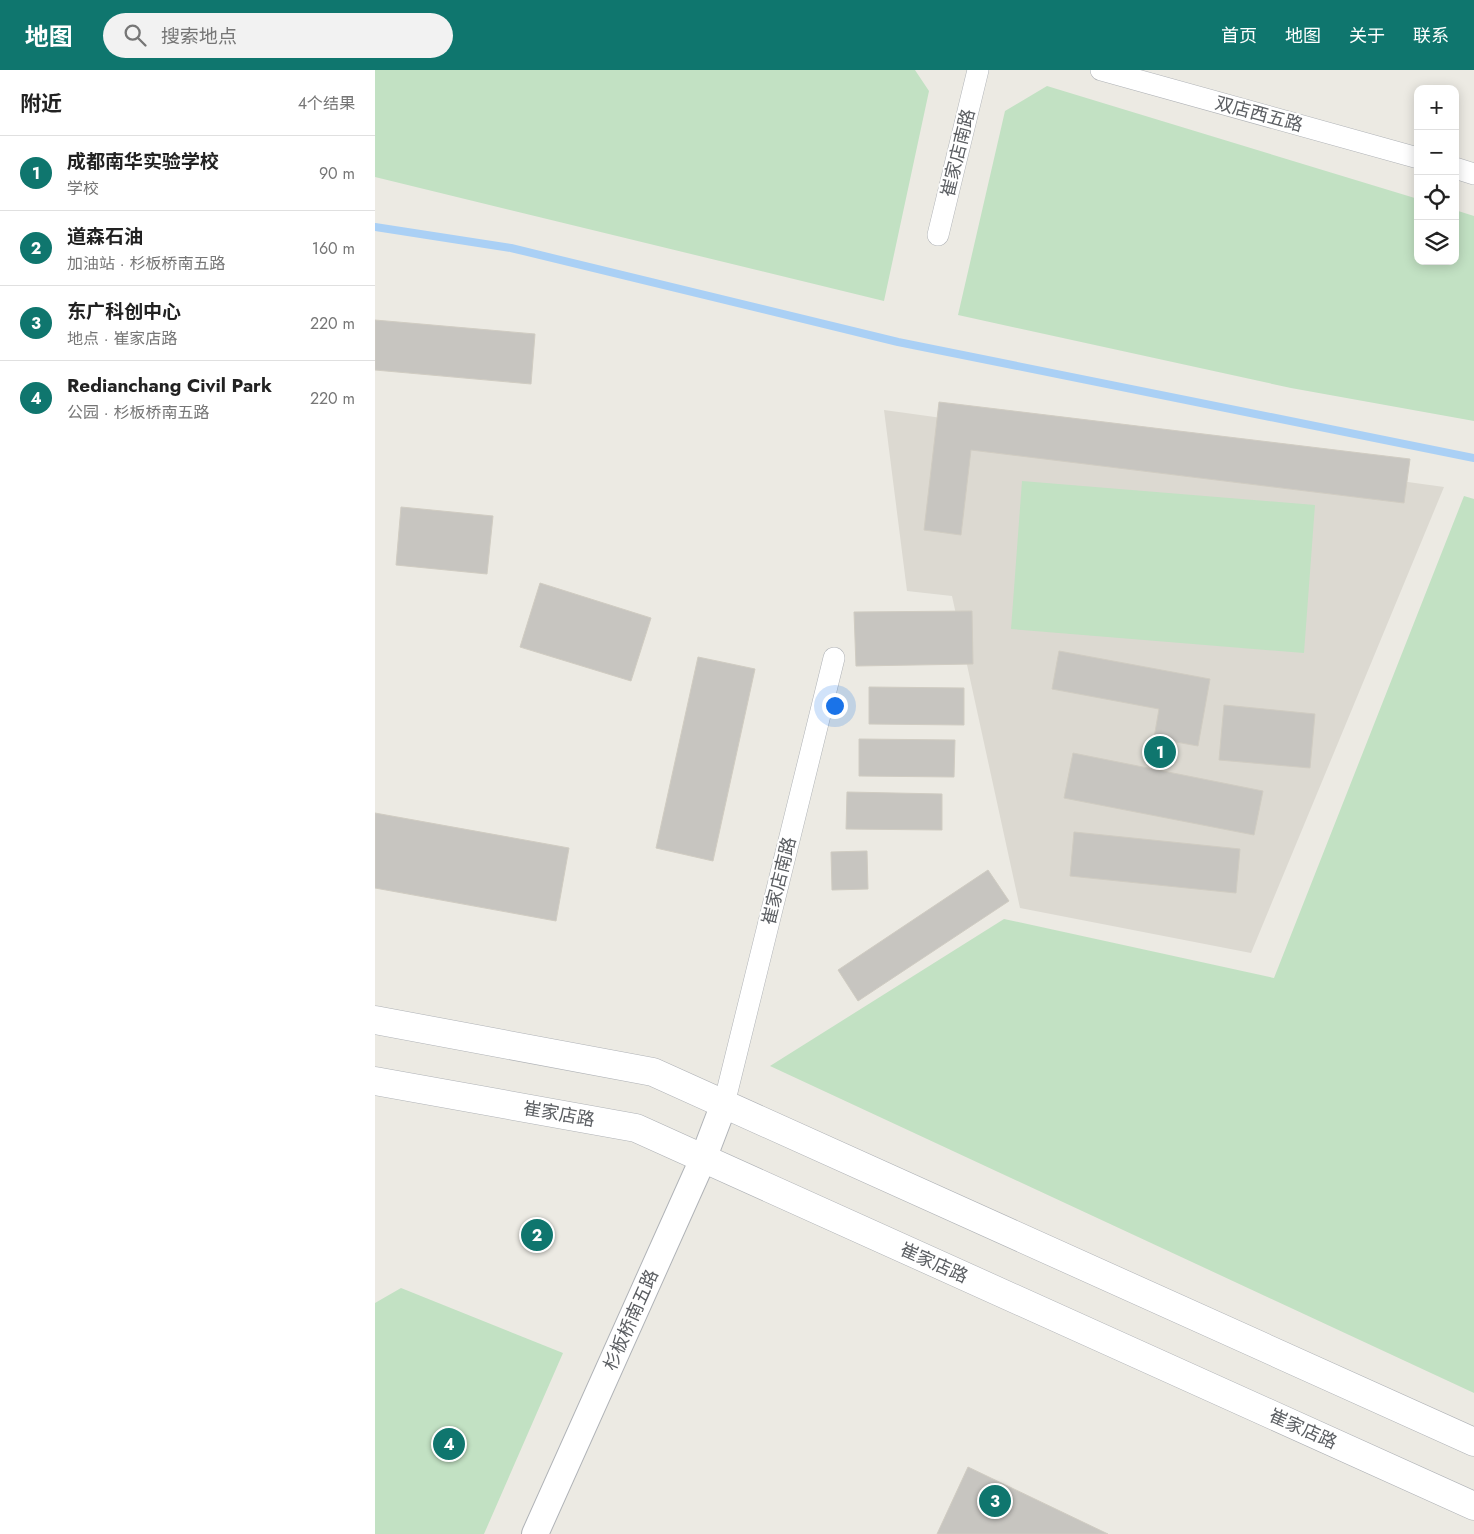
<!DOCTYPE html>
<html lang="zh">
<head>
<meta charset="utf-8">
<style>
  :root { --surface:#fff; --page:#f2f2f2; --text:#222; --muted:#767676; --line:#e0e0e0; --accent:#0f766e }
  body { margin:0; font-family:Jost,"Noto Sans SC",sans-serif; background:var(--page); color:var(--text) }
  .controls { position:absolute; right:15px; top:15px; display:grid; overflow:hidden; border-radius:10px; box-shadow:0 2px 12px #0003 }
  .controls button { width:45px; height:45px; display:grid; place-items:center; padding:0; border:0; border-bottom:1px solid var(--line); background:var(--surface); color:var(--text); font:25px sans-serif }
  .you { position:absolute; left:459px; top:635px; width:18px; height:18px; margin:-12px; border:4px solid #fff; border-radius:50%; background:#1a73e8; box-shadow:0 0 0 8px #1a73e833 }
  .badge { display:grid; place-items:center; width:32px; height:32px; border-radius:50%; background:var(--accent); color:#fff; font-size:16px; font-weight:700 }
  .pin { position:absolute; translate:-50% -50%; border:2px solid #fff; box-shadow:0 1px 5px #0006 }
  .list { margin:0; padding:0; list-style:none }
  h2 { display:flex; justify-content:space-between; align-items:center; height:65px; margin:0; padding:0 20px; font-size:21px }
  h2 small { font-size:16px; font-weight:400; color:var(--muted) }
  .list li { display:grid; grid-template-columns:32px 1fr auto; gap:15px; align-items:center; box-sizing:border-box; height:75px; padding:0 20px; border-top:1px solid var(--line) }
  .list b { display:block; font-size:19px; white-space:nowrap }
  .list p { margin:0; font-size:16px; white-space:nowrap; color:var(--muted) }
  .list em { font-size:16px; font-style:normal; color:var(--muted) }
  .icon { flex:none; width:28px; height:28px; fill:none; stroke:currentColor; stroke-width:2; stroke-linecap:round; stroke-linejoin:round }
  .map { position:relative; flex:none; width:1099px; height:1464px; overflow:hidden }
  header { display:flex; align-items:center; gap:30px; box-sizing:border-box; height:70px; padding:0 25px; background:var(--accent); color:#fff }
  header strong { font-size:24px }
  nav { display:flex; gap:28px; margin-inline-start:auto; font-size:18px }
  .search { width:350px; height:45px; background:var(--page); display:flex; align-items:center; gap:12px; box-sizing:border-box; padding:0 18px; border-radius:28px; color:var(--muted); font-size:19px }
  main { display:flex }
  aside { flex:1; background:var(--surface) }
  .map>svg:first-child { display:block }
</style>
</head>
<body>
<header>
<strong>地图</strong>
<div class="search"><svg class="icon" aria-label="search" viewBox="0 0 24 24"><circle cx="10" cy="10" r="6"/><path d="M15 15l6 6"/></svg>搜索地点</div>
<nav><a>首页</a><a>地图</a><a>关于</a><a>联系</a></nav>
</header>
<main>
<aside>
<h2>附近<small>4个结果</small></h2>
<ul class="list">
<li><span class="badge">1</span><div><b>成都南华实验学校</b><p>学校</p></div><em>90 m</em></li>
<li><span class="badge">2</span><div><b>道森石油</b><p>加油站 · 杉板桥南五路</p></div><em>160 m</em></li>
<li><span class="badge">3</span><div><b>东广科创中心</b><p>地点 · 崔家店路</p></div><em>220 m</em></li>
<li><span class="badge">4</span><div><b>Redianchang Civil Park</b><p>公园 · 杉板桥南五路</p></div><em>220 m</em></li>
</ul>
</aside>
<div class="map">
<svg width="1099" height="1464" viewBox="0 0 1099 1464">
  <rect width="100%" height="100%" fill="#eceae3"/>
  <path fill="#dcd9d1" d="M509,340L1069,417L876,883L645,838L577,526L532,521Z"/>
  <path fill="#c2e1c3" d="M0,0H540L554,21L509,231L0,107Z
    M672,16L1043,129V191H1080V140L1099,146V351L916,318L583,245L630,41Z
    M647,411L940,435L929,583L636,559Z
    M1089,426L1099,429V1323L395,996L629,849L899,908Z
    M26,1218L188,1283L109,1464H0V1233Z"/>
  <g fill="none" stroke-linecap="round" stroke-linejoin="round">
    <path stroke="#aad0f5" stroke-width="8" d="M0,157L136,178L523,272L1099,388"/>
  </g>
  <path fill="#c7c5c0" stroke="#d0ccc2" d="M0,250L160,264L156,314L0,300Z
    M564,332L1035,389L1029,433L596,380L586,465L549,460Z
    M26,437L118,446L112,504L21,495Z
    M165,513L276,548L256,611L145,577Z
    M597,541L598,594L481,596L479,542Z
    M684,581L835,609L823,676L779,668L784,639L677,619Z
    M323,587L380,599L338,791L281,778Z
    M494,617L589,618V655L494,654Z
    M849,635L940,644L935,698L844,690Z
    M484,669L580,670L579,707L484,706Z
    M698,683L888,721L879,765L689,728Z
    M472,722L567,724V760L471,759Z
    M0,743L194,778L181,851L0,818Z
    M699,762L865,779L861,823L695,806Z
    M492,781L493,819L457,820L456,782Z
    M613,800L634,831L483,931L463,900Z
    M593,1397L733,1464H562Z"/>
  <g fill="none" stroke-linecap="round" stroke-linejoin="round">
    <g stroke="#b0b3b7" stroke-width="22">
      <path id="minor" d="M726,0L1043,88
        M1080,98L1099,104
        M563,165L603,0
        M349,1034L459,588"/>
    </g>
    <g stroke="#b0b3b7" stroke-width="28">
      <path id="tertiary" d="M160,1464L328,1089L349,1034"/>
    </g>
    <g stroke="#afb2b6" stroke-width="29">
      <path id="secondary" d="M0,950L278,1002L1099,1372
        M0,1011L261,1058L1099,1436"/>
    </g>
    <use href="#minor" stroke="#fff" stroke-width="21"/>
    <use href="#tertiary" stroke="#fff" stroke-width="26"/>
    <use href="#secondary" stroke="#fff" stroke-width="28"/>
  </g>
  <g text-anchor="middle" stroke-width="4" stroke-linejoin="round" paint-order="stroke">
    <g font-size="18" fill="#5b5e62" stroke="#fff">
      <text transform="translate(884 44) rotate(15)" y="6">双店西五路</text>
      <text transform="translate(583 83) rotate(-76)" y="6">崔家店南路</text>
      <text transform="translate(404 811) rotate(-76)" y="6">崔家店南路</text>
      <text transform="translate(184 1044) rotate(10)" y="6">崔家店路</text>
      <text transform="translate(559 1193) rotate(24)" y="6">崔家店路</text>
      <text transform="translate(256 1250) rotate(-66)" y="6">杉板桥南五路</text>
      <text transform="translate(928 1359) rotate(24)" y="6">崔家店路</text>
    </g>
  </g>
</svg>
<div class="controls">
<button>+</button>
<button>−</button>
<button><svg class="icon" aria-label="locate" viewBox="0 0 24 24"><circle cx="12" cy="12" r="6"/><path d="M12 2v4M12 18v4M2 12h4M18 12h4"/></svg></button>
<button><svg class="icon" aria-label="layers" viewBox="0 0 24 24"><path d="M12 4l9 5-9 5-9-5zM3 14l9 5 9-5"/></svg></button>
</div>
<div class="you"></div>
<div class="pin badge" style="left:785px;top:682px">1</div>
<div class="pin badge" style="left:162px;top:1165px">2</div>
<div class="pin badge" style="left:620px;top:1431px">3</div>
<div class="pin badge" style="left:74px;top:1374px">4</div>
</div>
</main>
</body>
</html>
